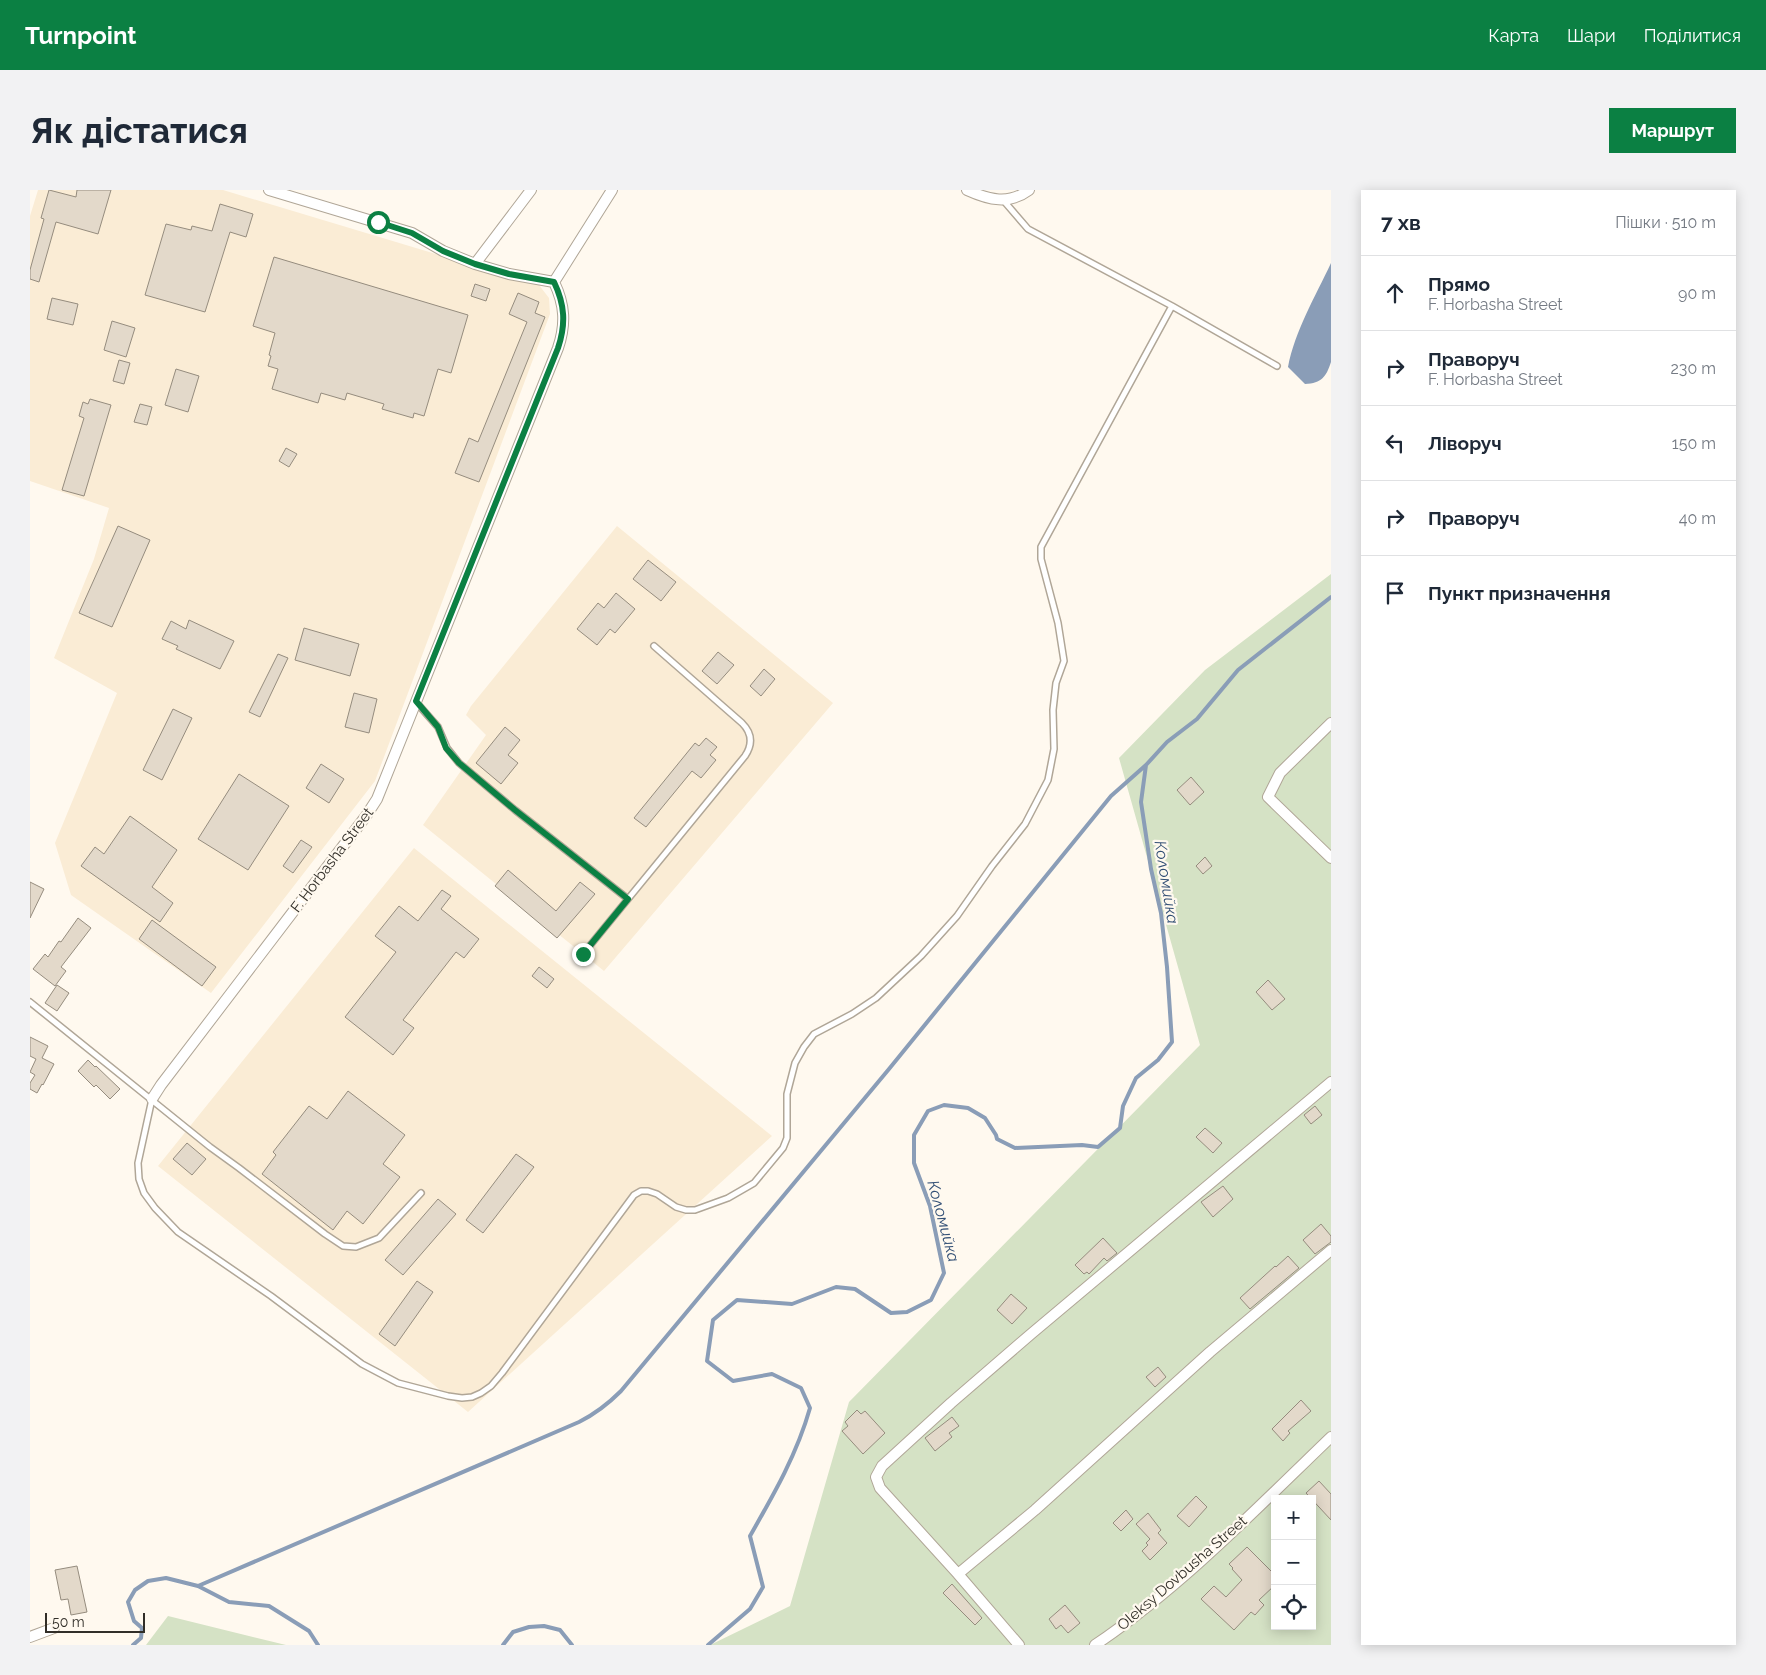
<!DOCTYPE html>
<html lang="uk">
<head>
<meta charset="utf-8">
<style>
  :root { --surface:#fff; --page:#f2f2f3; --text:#1f2937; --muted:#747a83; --line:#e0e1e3; --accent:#0b8043 }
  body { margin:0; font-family:Raleway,sans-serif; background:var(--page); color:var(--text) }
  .controls { position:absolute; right:15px; bottom:15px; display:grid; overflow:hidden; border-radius:0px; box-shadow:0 2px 12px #0003 }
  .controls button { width:45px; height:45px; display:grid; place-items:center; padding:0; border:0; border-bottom:1px solid var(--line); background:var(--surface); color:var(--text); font:25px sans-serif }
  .scale { position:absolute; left:15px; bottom:12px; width:100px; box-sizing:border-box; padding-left:5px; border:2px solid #312e28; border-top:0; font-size:14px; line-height:18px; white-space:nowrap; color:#312e28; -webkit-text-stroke:4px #fff9ef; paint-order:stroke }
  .stop { position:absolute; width:15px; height:15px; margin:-11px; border:4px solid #0b8043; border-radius:50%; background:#fff }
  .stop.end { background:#0b8043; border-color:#fff; box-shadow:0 1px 5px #0008 }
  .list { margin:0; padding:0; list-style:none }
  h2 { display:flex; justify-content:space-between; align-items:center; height:65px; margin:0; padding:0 20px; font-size:21px }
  h2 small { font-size:16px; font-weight:400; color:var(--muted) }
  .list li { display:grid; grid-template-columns:32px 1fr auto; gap:15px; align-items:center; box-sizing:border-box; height:75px; padding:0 20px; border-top:1px solid var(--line) }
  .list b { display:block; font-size:19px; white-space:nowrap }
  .list p { margin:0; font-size:16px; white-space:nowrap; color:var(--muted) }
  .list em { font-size:16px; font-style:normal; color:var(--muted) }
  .icon { flex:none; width:28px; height:28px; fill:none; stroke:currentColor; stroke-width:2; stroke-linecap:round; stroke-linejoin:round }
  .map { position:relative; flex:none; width:1301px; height:1455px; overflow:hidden; border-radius:0px }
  header { display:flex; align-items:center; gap:30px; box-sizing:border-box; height:70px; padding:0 25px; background:var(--accent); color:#fff }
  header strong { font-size:24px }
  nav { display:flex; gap:28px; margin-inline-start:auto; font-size:18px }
  .intro { display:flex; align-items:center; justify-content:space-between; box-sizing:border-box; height:120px; padding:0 30px }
  h1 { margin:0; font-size:35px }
  .button { padding:12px 22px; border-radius:0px; background:var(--accent); color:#fff; font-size:18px; font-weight:700 }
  main { display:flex; gap:30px; padding:0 30px }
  aside { flex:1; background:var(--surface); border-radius:0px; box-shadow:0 2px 12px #0003 }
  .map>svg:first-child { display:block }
</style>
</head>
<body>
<header>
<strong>Turnpoint</strong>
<nav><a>Карта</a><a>Шари</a><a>Поділитися</a></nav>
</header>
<div class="intro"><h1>Як дістатися</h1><a class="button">Маршрут</a></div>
<main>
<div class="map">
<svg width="1301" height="1455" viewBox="0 0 1301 1455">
  <rect width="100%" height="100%" fill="#fff9ef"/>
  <path fill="#faecd5" d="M8,0H193L509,95L519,108L520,124L345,591L181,803L41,705L25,653L87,503L24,468L64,369L79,318L0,291V26Z
    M587,336L803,513L574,781L393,635L456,545L436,525L441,516Z
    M384,658L742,946L438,1222L128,976Z"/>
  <path fill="#d5e2c5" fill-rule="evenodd" d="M1301,384V1455H680L760,1416L819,1212L1170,855L1089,568L1175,480ZM1245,1309H1282V1436H1245Z
    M138,1426L256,1455H116Z"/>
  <path fill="#8a9db7" d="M1301,73V172C1296,187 1292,193 1275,194L1258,177C1265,141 1285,107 1301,73Z"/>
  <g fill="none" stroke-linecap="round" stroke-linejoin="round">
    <path stroke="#8a9db7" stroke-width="4" d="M168,1396L549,1232C565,1224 578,1214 591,1201L859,879L1081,606L1116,575
      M103,1455L111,1448L112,1438L104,1431L98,1412L105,1400L118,1391L136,1388L168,1396L199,1412L239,1416L279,1441L288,1455
      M473,1455L483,1442L499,1437L514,1436L530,1440L542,1455
      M678,1455L720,1419L733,1397L720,1346C744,1304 767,1264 780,1218L771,1198L742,1184L703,1191L677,1171L683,1130L707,1110L762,1114L806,1097L825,1099L861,1123L877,1122L901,1110L914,1083L900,1016L884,973V945L898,921L914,915L938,918L955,928L966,945L967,949L985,958L1052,955L1068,957L1090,938L1093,916L1106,888L1128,870L1142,852L1137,777L1131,723L1121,679L1111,612L1116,575L1137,552L1167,529L1208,480L1301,407"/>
  </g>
  <path fill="#e3d9ca" stroke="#958c7e" d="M19,0L46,7L47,0H81L68,44L26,32L9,92L0,89V80L14,29L11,28Z
    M190,14L223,24L216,47L200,42L175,122L115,105L136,34L161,40L162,36L182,41Z
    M244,67L438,125L421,183L408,179L394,226L384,223L383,228L352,219L354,214L317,203L315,210L291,203L288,213L242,199L248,179L238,176L241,166L239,165L245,143L223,136Z
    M445,94L460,99L456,111L441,106Z
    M488,103L509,112L505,123L515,127L449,292L425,283L439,248L448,252L497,132L479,124Z
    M22,108L48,114L43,135L17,129Z
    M82,131L105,138L96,167L74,160Z
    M89,170L100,173L94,194L83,191Z
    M146,179L169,186L158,222L135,215Z
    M60,209L81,215L54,306L32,300L54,228L49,226L53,212L58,214Z
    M110,214L122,217L117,235L104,232Z
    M256,258L267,264L259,277L249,271Z
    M88,336L120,350L82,437L49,423Z
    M618,370L646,392L631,411L603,389Z
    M586,403L605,419L585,443L580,439L567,455L547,439L568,413L574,418Z
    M159,430L204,451L190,479L146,459L148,456L132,449L141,431L156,439Z
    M274,438L329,454L320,486L265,470Z
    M688,462L704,475L687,494L672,481Z
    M248,464L258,468L230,527L219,522Z
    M734,479L745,489L731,506L720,496Z
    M324,503L347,509L339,543L315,537Z
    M143,519L162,528L132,590L113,580Z
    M475,537L490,550L478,565L488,573L471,594L446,573Z
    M676,548L687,557L680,565L686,570L671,588L662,581L616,637L604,628L665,553L669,556Z
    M291,574L314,589L299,613L276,598Z
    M209,584L259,616L218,680L168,649Z
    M1161,587L1174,602L1160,615L1147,600Z
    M100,626L147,660L122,697L143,713L130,732L51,676L65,657L74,664Z
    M271,650L282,657L263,683L253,676Z
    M1175,667L1182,676L1173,684L1166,676Z
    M478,680L526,721L550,692L565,704L527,748L465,696Z
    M0,692L14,699L0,728Z
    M412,700L421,706L411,719L449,749L434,768L426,762L373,830L384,838L363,865L315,827L366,762L345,746L369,716L388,731Z
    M48,728L61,738L31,777L36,781L25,796L3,779L15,764L18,767L29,751L31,752Z
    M122,730L186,777L172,796L109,749Z
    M509,777L524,789L517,798L502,786Z
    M1238,790L1255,809L1242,820L1226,802Z
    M27,795L39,803L27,821L15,813Z
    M0,847L18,856L12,868L24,874L13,895L12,894L7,903L0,899V893L5,885L0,882L6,869L0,866Z
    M58,870L65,877L66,876L90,899L80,909L66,895L64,897L48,881Z
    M318,901L375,945L353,974L370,987L333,1034L317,1021L303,1040L232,984L246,965L243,962L279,916L297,929Z
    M1285,916L1292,925L1281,934L1274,925Z
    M1175,938L1192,953L1183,963L1166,947Z
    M157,953L176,969L162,985L143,969Z
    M486,964L504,977L453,1043L436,1030Z
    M1193,996L1203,1009L1183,1027L1171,1012Z
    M408,1009L426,1024L373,1085L355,1070Z
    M1291,1034L1301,1046V1052L1285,1064L1273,1050Z
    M1073,1048L1087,1063L1077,1071L1074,1068L1059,1084L1057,1082L1054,1084L1045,1075Z
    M1258,1066L1269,1078L1220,1119L1210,1108L1245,1076L1246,1077Z
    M387,1091L403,1102L365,1156L349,1144Z
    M981,1104L997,1118L982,1134L967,1120Z
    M1128,1177L1136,1187L1125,1197L1116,1187Z
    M1271,1210L1281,1221L1258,1241L1260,1243L1253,1251L1242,1239Z
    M827,1220L831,1224L835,1221L855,1243L833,1264L812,1241L818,1236L815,1232Z
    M922,1227L929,1236L919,1243L922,1247L905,1261L895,1248Z
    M1289,1291L1301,1304V1330L1276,1303Z
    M1166,1306L1177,1317L1159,1337L1147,1326Z
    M1096,1320L1103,1329L1091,1341L1083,1333Z
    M1118,1323L1131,1340L1128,1343L1137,1353L1120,1370L1112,1361L1118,1355L1116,1353L1120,1349L1106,1334Z
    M1217,1357L1245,1385V1395L1229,1410L1234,1415L1225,1425L1221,1422L1204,1440L1171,1409L1184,1396L1196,1407L1212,1390L1202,1379L1203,1378L1199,1374Z
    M47,1376L57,1422L41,1425L38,1409L31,1410L25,1380Z
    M922,1394L952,1428L945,1435L913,1403Z
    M1035,1415L1050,1433L1038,1443L1031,1435L1026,1439L1019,1429Z"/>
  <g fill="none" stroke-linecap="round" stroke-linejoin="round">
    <g stroke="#b0a697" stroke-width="8">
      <path id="service" d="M1142,116L1247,176
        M386,512L408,537L417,558L429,573L485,620L598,709
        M553,764L715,566C723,554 722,543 712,533L624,456
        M0,812L180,957L209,978L295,1044L313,1056L326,1057L349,1048L391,1003
        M122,909L108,973L109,989L114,1003L125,1018L148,1042L241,1106L332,1174L368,1193L418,1206L432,1208L442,1207L451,1203L461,1196L472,1183L604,1005L611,1001H618L627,1004L646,1017L656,1020H665L698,1008L724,993L753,958L757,948V904L765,873L774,857L784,844L822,824L846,808L891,766L927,726L962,676L995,634L1018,590L1024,559L1023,520L1026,493L1034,471L1028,433L1011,369V357L1142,116L998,39L973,10"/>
    </g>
    <g stroke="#b0a697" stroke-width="12">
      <path id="minor" d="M239,0L382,43L413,61L445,74L479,84L524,92
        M937,0C959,10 979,15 999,0
        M445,74L501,0
        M1301,533L1250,583L1238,607L1301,668
        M122,909L131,895L336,626L347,609L528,158C536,134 535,115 524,92L582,0
        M928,1384L1005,1320L1180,1162L1301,1060
        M0,1447L24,1438
        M989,1455L928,1384L850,1298L846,1287L852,1276L921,1213L1001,1144L1301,892
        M1065,1455C1152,1396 1226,1319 1301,1247"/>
    </g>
    <use href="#service" stroke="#fff" stroke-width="5"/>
    <use href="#minor" stroke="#fff" stroke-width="10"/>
  </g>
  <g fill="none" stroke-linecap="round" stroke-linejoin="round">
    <path stroke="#0b8043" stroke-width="6" d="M348,32L382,43L413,61L445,74L479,84L524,92C535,115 536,134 528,158L386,511L408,537L416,558L429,573L485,620L598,709L553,764"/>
  </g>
  <g text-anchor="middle" stroke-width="4.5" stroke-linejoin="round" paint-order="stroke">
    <g font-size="15" fill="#312e28" stroke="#fff9ef">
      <text transform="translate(302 670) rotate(-53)" y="5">F. Horbasha Street</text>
      <text transform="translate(1152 1383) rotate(-41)" y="5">Oleksy Dovbusha Street</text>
    </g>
    <g font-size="16" font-style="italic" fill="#324f75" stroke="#fff9ef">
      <text transform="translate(1137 692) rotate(81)" y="6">Коломийка</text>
      <text transform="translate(914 1031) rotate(75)" y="6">Коломийка</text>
    </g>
  </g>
</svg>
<div class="controls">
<button>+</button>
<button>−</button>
<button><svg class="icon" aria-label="locate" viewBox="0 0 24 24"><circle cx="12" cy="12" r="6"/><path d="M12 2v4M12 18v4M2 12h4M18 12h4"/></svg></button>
</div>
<div class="scale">50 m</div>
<div class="stop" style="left:348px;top:32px"></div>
<div class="stop end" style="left:553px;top:764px"></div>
</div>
<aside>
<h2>7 хв<small>Пішки · 510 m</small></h2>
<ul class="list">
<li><svg class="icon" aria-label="ahead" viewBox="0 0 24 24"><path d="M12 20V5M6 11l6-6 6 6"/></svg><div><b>Прямо</b><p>F. Horbasha Street</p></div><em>90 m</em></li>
<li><svg class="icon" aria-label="right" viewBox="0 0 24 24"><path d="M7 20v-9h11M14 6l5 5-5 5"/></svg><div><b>Праворуч</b><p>F. Horbasha Street</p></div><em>230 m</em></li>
<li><svg class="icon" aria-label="left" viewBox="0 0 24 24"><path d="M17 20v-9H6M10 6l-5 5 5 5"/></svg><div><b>Ліворуч</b></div><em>150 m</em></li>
<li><svg class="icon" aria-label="right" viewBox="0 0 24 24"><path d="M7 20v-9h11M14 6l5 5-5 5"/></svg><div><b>Праворуч</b></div><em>40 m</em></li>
<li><svg class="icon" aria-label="arrive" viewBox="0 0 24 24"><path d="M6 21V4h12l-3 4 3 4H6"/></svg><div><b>Пункт призначення</b></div></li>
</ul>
</aside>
</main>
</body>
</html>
